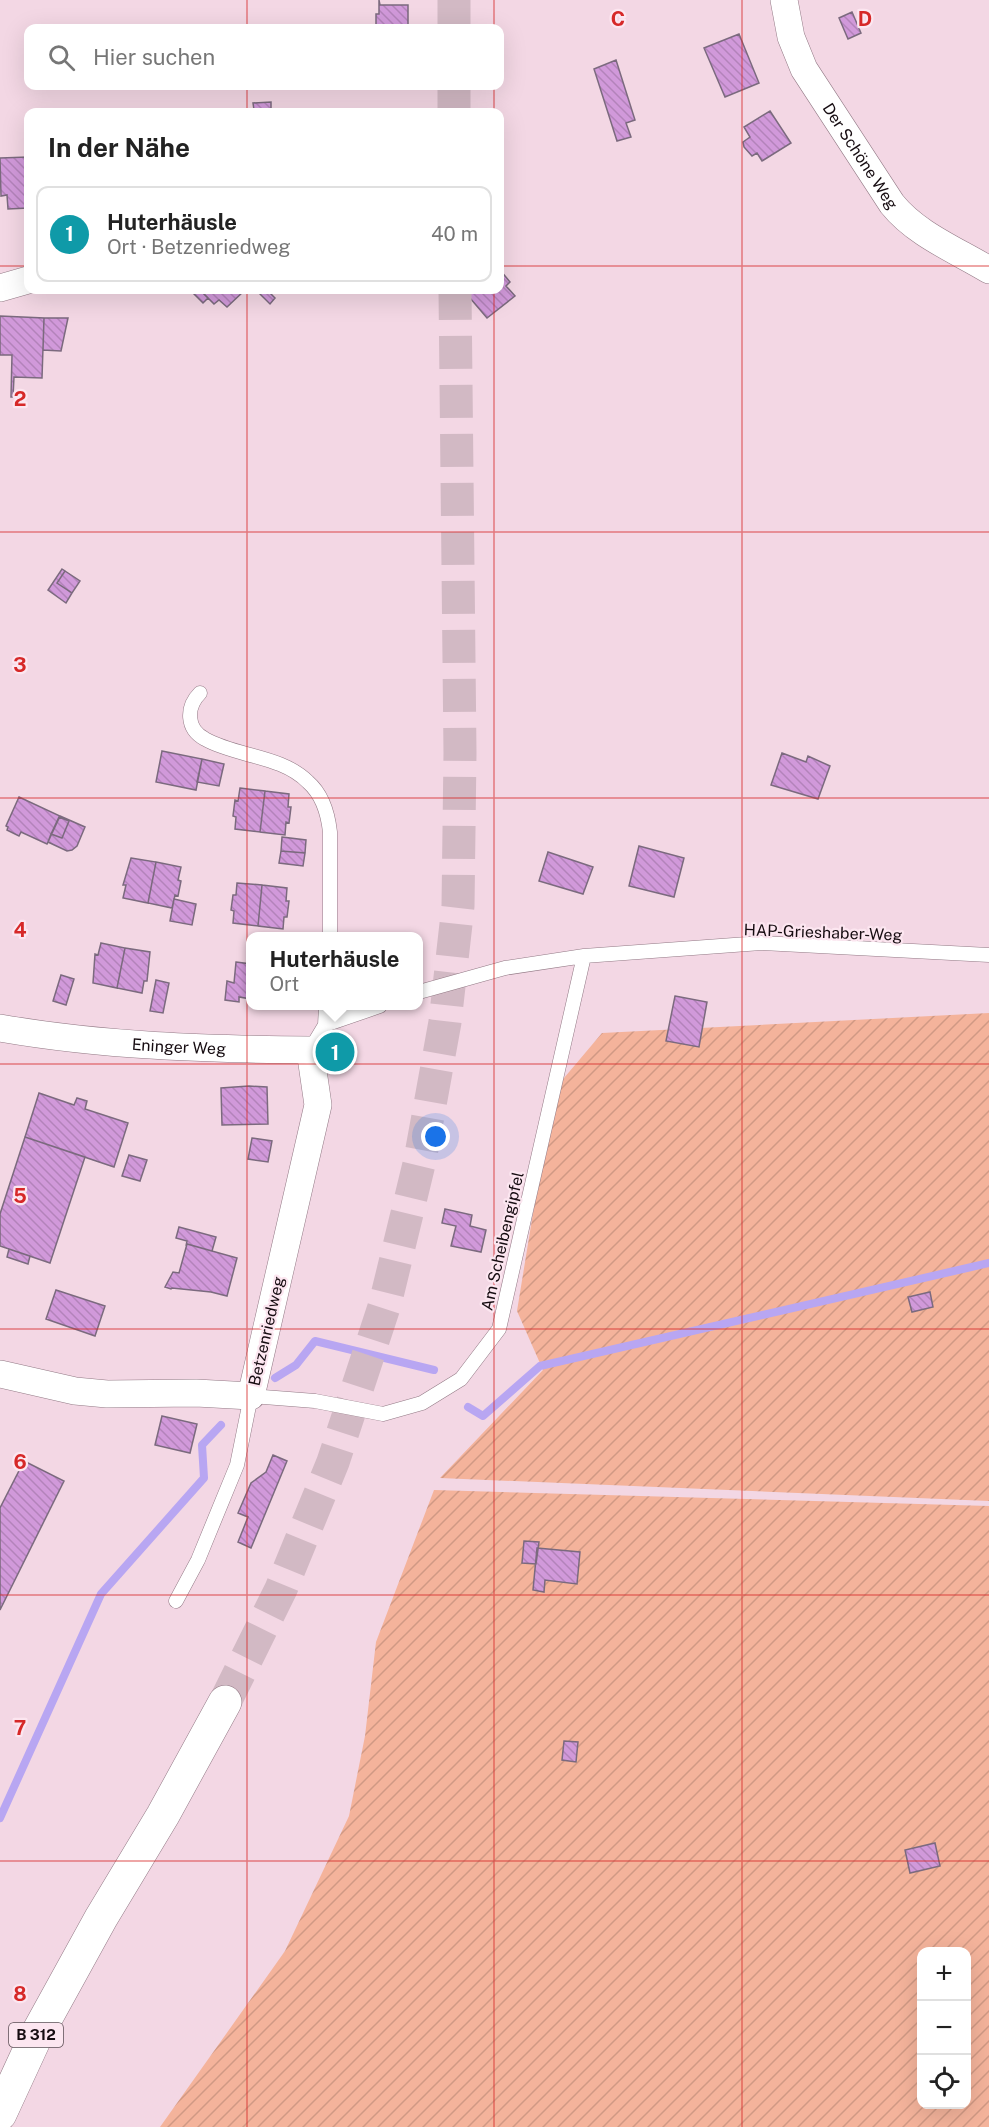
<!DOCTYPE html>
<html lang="de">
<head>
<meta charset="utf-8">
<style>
  :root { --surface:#fff; --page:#f2f2f2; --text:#222; --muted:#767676; --line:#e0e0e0; --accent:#ea580c }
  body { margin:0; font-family:"Public Sans",sans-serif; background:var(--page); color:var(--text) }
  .controls { position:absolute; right:18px; bottom:18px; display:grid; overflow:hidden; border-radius:12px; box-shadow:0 6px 24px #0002 }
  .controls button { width:54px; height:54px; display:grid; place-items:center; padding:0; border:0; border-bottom:2px solid var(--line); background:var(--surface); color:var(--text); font:30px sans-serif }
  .you { position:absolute; left:436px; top:1137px; width:21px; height:21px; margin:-15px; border:4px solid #fff; border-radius:50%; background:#1a73e8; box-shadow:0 0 0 9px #1a73e833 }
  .badge { display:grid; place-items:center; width:39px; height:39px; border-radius:50%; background:var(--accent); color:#fff; font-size:20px; font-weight:700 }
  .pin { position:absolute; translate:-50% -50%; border:3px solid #fff; box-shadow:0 2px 6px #0006 }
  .popup { position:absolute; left:246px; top:932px; width:177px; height:78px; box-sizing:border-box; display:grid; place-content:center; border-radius:12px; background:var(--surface); filter:drop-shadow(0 2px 4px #0005); font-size:20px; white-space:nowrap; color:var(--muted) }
  .popup b { font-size:22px; color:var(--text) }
  .popup::after { content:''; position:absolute; left:50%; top:100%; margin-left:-12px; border:12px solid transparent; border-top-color:var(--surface) }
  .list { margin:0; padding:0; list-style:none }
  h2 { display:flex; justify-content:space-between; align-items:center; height:78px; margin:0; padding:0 24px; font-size:26px }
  h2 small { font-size:20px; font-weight:400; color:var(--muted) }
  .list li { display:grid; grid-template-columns:39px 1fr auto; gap:18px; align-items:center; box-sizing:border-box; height:96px; margin:0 12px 12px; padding:0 12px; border:2px solid var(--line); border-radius:12px }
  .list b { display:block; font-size:22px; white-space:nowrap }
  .list p { margin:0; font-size:20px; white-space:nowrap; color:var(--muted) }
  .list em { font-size:20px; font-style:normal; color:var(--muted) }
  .icon { flex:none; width:33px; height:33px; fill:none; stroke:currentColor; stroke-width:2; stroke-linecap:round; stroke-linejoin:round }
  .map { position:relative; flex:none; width:989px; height:2127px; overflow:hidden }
  .search { position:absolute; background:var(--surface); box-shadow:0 6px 24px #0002; left:24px; top:24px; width:480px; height:66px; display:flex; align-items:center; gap:15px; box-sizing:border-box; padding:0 21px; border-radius:12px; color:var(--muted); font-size:22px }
  .panel { position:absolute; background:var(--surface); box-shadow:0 6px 24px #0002; left:24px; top:108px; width:480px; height:186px; border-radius:12px }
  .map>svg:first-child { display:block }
</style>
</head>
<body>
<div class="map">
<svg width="989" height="2127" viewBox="0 0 989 2127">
  <defs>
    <pattern id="garden-furrows" width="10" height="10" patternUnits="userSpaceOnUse" patternTransform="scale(1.5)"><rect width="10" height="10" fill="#f4b39b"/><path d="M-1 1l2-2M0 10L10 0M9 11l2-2" fill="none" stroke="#d09984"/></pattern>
    <pattern id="building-back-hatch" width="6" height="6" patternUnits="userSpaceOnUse" patternTransform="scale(1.5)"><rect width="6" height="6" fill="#d199da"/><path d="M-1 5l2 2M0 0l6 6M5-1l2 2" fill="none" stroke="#b383ba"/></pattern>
  </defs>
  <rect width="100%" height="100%" fill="#f3d7e4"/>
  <path fill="url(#garden-furrows)" fill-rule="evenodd" d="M989,1013V1501L440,1478L543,1370L517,1311L553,1091L602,1033Z
    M434,1490L989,1506V2127H160L285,1951L349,1816L365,1736L376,1642ZM922,1952H966V2104H922Z"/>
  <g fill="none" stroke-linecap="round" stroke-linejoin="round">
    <path stroke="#b8a6f2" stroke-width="8" d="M275,1378L296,1365L315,1341L434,1370
      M468,1407L483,1416L540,1366L989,1263
      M0,1818L101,1594L204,1478L202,1445L221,1425"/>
  </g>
  <path fill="url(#building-back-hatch)" stroke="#7b6a7e" stroke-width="1.5" d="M379,0L380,5H408V28H376V14H379Z
    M852,12L861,33L848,39L839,18Z
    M739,34L759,83L725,97L704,48Z
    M616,60L635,120L626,123L631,137L617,141L594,69Z
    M271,102V109H266V112H244V110H254L253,103Z
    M770,111L791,143L762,161L757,153L752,156L744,147L743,142L750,137L744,127Z
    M28,157V208L8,209L7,195L1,196L0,158Z
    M500,270L510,282L506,286L515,296L487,318L464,291L500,290Z
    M190,290H200L208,298L203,303Z
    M200,290H245L227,307L219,300L214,304Z
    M256,290H267L275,298L270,304Z
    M0,316L44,318L42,378L14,377L13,397H11L12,355H0Z
    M44,318H68L61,351L43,350Z
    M62,569L65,571L57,583L72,593L66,603L48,590Z
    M65,571L80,581L72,593L57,583Z
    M162,751L202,759L196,790L156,782Z
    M782,753L806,762L808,756L830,766L818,799L771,785Z
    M202,759L224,764L219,786L197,782Z
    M240,788L265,791L260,832L235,829L236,817L233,816L235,800L238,801Z
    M265,791L289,794L288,807H291L289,823L286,822L285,835L260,832Z
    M19,797L60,816L47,844L21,832L19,836L7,830L8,827L6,826Z
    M60,816L85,827L77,846L72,850L67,851L48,842L51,834L62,838L69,821Z
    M59,817L69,821L62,838L51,834Z
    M282,837L306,840L305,853L281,851Z
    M639,846L684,858L674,897L629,886Z
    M281,851L305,853L303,866L279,863Z
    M548,852L593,867L583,894L539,881Z
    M131,858L156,862L148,903L123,898L126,885H123Z
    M156,862L181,867L178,880L181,881L178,896L175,895L172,908L148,903Z
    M237,883L262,885L258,926L233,923L234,911L231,910L233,895H236Z
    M262,885L287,888L286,901H289L287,917H284L283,929L258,926Z
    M174,899L196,904L192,925L170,921Z
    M101,943L125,948L117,988L93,983L95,954L98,955Z
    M125,948L150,952L147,981H144L142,993L117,988Z
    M236,962L251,964V999L239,997V1002L225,1000L227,981L234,983Z
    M61,975L74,979L66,1005L53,1001Z
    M156,980L169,983L163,1013L150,1011Z
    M675,996L707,1002L699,1047L666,1041Z
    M333,1039L349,1048L338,1066L322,1057Z
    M249,1086L267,1087L268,1124L222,1125L221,1088Z
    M39,1093L74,1105L77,1098L87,1101L85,1109L128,1123L114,1167L25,1137Z
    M25,1137L85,1157L50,1263L0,1246V1214Z
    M252,1138L272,1141L268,1162L248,1159Z
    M129,1155L147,1160L140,1181L122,1176Z
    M445,1209L472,1215L470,1226L486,1230L481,1252L451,1246L456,1226L442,1223Z
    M179,1227L216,1237L212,1251L187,1244L186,1246L187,1241L176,1238Z
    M187,1244L237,1258L227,1296L211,1292L172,1288L171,1289L165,1287L173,1272L179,1273Z
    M9,1249L30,1256L28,1264L7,1257Z
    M56,1290L105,1306L95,1336L46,1319Z
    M930,1292L933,1307L912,1312L908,1297Z
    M162,1416L197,1424L190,1453L155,1445Z
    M273,1455L287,1461L251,1548L238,1542L248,1517L238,1513L251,1483L266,1472Z
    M24,1461L64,1481L0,1610V1508Z
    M524,1541L539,1542L536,1564L522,1563Z
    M537,1548L580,1552L577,1584L545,1580L544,1592L533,1590Z
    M564,1741L578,1742L576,1762L562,1760Z
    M935,1843L940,1866L910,1873L905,1850Z"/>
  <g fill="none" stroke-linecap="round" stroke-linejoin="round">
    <path stroke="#d2b9c4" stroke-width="33" stroke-dasharray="33 16" stroke-linecap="butt" d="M454,0V28
      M454,86V112
      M225,1702L281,1589L333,1462L385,1304L420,1160L445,1022L458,906L460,753L455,290"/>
    <g stroke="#927985" stroke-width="15">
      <path id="lane" d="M200,693C186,707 186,729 205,739C237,757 281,755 308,782C323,795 328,814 330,832V936
        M419,992L505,968L584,956L761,943L989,955
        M325,1025L380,1006
        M310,1050L325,1025L326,1006
        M176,1601L198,1560L237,1465L251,1396L315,1401L383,1414L422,1403L461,1379L499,1329L584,956"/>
    </g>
    <g stroke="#927985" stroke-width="28">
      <g id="street">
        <path id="s1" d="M784,0L791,37L804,69L892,204C916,234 956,250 989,270"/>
        <path d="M0,288L28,280"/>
        <path id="s2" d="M0,1028C103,1046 206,1049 310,1050L318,1105L251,1396L196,1393L107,1394L75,1391L0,1374"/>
      </g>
    </g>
    <g stroke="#927985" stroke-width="34">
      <path id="primary" d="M0,2114L36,2036L101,1918L163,1815L225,1702"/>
    </g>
    <use href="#lane" stroke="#fff" stroke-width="14"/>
    <use href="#street" stroke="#fff" stroke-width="27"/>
    <use href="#primary" stroke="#fff" stroke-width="33"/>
  </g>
  <path fill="none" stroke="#d62828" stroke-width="1.5" stroke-opacity="0.55" d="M247,0V28M494,0V28M742,0V2127M247,86V112M494,86V112M0,266H28M500,266H989M247,290V2127M494,290V2127M0,532H989M0,798H989M0,1064H989M0,1329H989M0,1595H989M0,1861H989"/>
  <g text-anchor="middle" stroke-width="4.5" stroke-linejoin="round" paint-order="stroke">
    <rect fill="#fce6f0" stroke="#5b4d54" stroke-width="1.5" x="9" y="2023" width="54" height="24" rx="4.5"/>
    <g font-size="15" font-weight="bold" fill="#160c11">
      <text x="36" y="2040">B 312</text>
    </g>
    <g font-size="16" fill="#160c11" stroke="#fce6f0">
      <text dy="6" stroke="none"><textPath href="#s1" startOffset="176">Der Schöne Weg</textPath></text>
      <text transform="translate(823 932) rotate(2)" y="6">HAP-Grieshaber-Weg</text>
      <text dy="6" stroke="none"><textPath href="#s2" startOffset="180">Eninger Weg</textPath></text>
      <text transform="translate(502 1241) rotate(-77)" y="6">Am Scheibengipfel</text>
      <text transform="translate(266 1331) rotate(-77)" y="6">Betzenriedweg</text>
    </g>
  </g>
  <g font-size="20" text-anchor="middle" font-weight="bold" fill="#d62828" stroke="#fce6f0" stroke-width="4.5" stroke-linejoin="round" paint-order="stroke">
    <text x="618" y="26">C</text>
    <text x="865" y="26">D</text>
    <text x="20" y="406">2</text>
    <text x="20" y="672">3</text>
    <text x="20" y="937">4</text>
    <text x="20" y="1203">5</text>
    <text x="20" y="1469">6</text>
    <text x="20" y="1735">7</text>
    <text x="20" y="2001">8</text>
  </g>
</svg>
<div class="controls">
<button>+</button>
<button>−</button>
<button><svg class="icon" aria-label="locate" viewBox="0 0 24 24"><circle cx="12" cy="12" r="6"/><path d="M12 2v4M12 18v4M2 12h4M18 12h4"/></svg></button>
</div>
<div class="you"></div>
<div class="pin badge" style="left:335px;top:1052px;background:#0f9aa8">1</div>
<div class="popup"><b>Huterhäusle</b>Ort</div>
<div class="search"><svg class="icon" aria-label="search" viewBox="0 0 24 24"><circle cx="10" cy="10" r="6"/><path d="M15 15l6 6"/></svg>Hier suchen</div>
<section class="panel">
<h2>In der Nähe<small></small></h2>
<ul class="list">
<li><span class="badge" style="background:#0f9aa8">1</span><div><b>Huterhäusle</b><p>Ort · Betzenriedweg</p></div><em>40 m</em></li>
</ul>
</section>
</div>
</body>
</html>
